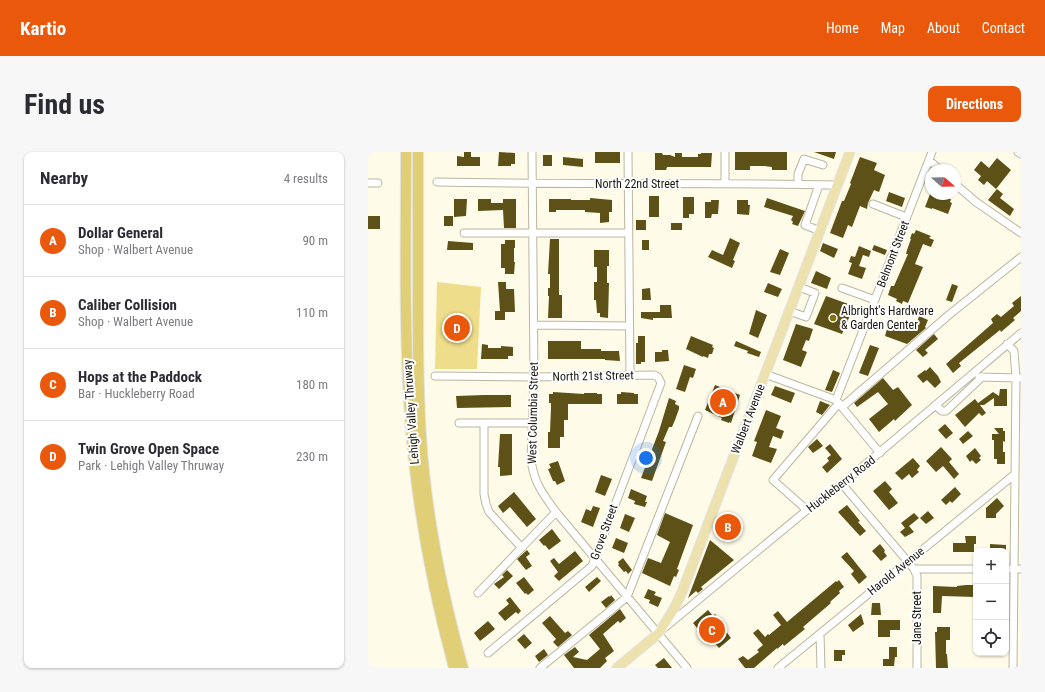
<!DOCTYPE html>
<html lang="en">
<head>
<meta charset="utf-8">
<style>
  :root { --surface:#fff; --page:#f7f7f7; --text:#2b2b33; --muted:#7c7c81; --line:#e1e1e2; --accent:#ea580c }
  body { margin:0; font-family:"Roboto Condensed",sans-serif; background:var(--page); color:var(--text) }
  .controls { position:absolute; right:12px; bottom:12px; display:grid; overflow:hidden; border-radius:8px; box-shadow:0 1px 3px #0004 }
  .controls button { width:36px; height:36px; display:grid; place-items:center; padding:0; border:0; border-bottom:1px solid var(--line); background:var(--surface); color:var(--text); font:20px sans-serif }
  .compass { position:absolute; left:557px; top:12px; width:36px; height:36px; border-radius:50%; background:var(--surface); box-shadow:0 1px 3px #0004; rotate:110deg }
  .you { position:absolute; left:278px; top:306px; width:14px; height:14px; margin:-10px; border:3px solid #fff; border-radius:50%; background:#1a73e8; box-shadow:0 0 0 6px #1a73e833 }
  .badge { display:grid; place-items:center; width:26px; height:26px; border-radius:50%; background:var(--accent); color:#fff; font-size:13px; font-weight:700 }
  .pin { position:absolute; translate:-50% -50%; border:2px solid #fff; box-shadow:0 1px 4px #0006 }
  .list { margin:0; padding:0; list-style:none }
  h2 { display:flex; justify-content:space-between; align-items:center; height:52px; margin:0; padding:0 16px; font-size:17px }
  h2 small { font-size:13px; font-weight:400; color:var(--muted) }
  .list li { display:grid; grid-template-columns:26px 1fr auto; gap:12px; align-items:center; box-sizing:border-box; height:72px; padding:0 16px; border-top:1px solid var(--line) }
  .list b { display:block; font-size:15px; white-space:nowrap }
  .list p { margin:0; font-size:13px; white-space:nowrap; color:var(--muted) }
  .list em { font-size:13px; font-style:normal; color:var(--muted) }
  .icon { flex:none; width:22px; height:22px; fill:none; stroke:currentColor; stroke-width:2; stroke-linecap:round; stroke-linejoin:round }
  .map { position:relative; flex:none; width:653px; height:516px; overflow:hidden; border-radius:8px }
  header { display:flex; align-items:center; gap:24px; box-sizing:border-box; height:56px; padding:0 20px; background:var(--accent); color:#fff }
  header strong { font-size:19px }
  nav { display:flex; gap:22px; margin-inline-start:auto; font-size:14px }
  .intro { display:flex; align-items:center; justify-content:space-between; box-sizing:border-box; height:96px; padding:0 24px }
  h1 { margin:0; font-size:28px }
  .button { padding:10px 18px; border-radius:8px; background:var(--accent); color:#fff; font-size:14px; font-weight:700 }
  main { display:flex; gap:24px; padding:0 24px }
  aside { flex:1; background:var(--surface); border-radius:8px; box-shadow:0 1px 3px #0004 }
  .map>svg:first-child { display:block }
</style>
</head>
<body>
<header>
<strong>Kartio</strong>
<nav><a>Home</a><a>Map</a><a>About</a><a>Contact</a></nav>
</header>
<div class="intro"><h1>Find us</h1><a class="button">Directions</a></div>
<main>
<aside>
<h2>Nearby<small>4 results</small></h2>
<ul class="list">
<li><span class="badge">A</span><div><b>Dollar General</b><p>Shop · Walbert Avenue</p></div><em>90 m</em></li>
<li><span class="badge">B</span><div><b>Caliber Collision</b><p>Shop · Walbert Avenue</p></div><em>110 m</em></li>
<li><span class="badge">C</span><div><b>Hops at the Paddock</b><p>Bar · Huckleberry Road</p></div><em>180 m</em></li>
<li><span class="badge">D</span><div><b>Twin Grove Open Space</b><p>Park · Lehigh Valley Thruway</p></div><em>230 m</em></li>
</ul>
</aside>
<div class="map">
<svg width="653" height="516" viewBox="0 0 653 516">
  <rect width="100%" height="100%" fill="#fffbe9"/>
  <path fill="#eedd8a" d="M69,130L113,135L109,217H67Z"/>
  <path fill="#5d5117" d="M96,0H103V5H112V14H89V4L96,5Z
    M131,0L147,1V12H143V14H130Z
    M227,0H252V11H227Z
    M367,0H419V18H404V15L396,14H382V18H367Z
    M446,0H468L466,7Z
    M287,1H294L295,3H302L307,5V1H314V5H330V2H333V1H344L343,15H299L298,18H287Z
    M175,3H184V14H175Z
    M195,5L215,7V15L195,13Z
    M492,5L509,11L506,18L517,23L511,40L506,38L500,51L499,57L492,54L484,75L480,73L475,86L462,81L474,49H476L483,32L482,31Z
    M629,6L643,18L628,37L619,29L616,33L610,28L613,24L606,18L613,9L621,16Z
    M629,37L635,42L632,46L646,57L642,64L620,48Z
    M521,40L537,46L534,55L518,49Z
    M562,42H583L581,47H583L582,50L584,51L580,62L564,56V57L557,55Z
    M281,44H291V65H281Z
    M315,45H326V62H321V66H315Z
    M222,46L244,48V60H241V70L232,71V61L217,60V58H188V60H181V47H203V48H222Z
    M399,46L437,59L430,74L424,72L425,70L423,68L425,64L396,55Z
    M86,47H99L98,64L86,65Z
    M110,47H123V51H135V47H148V76H136L135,58L110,59Z
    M343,48H351L350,62H344L343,66H337V50H343Z
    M369,48H380V53H382L381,63L369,62Z
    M0,64H12V77H0Z
    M76,64H85V74H76Z
    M268,68H278V78H268Z
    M303,71H314V78H303Z
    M548,78L563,84L561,86L566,88L563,95L555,92L547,112L555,115L540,151L535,149L534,152L528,149L529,147L520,143L523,134H526L540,102H538L539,98L543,87H542L544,81L546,82Z
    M362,86L372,91L365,108L367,109L364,116L340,105L344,98L355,103Z
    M182,87H191V143H194V166H180L181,144H180V136H182V122H180Z
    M137,88H147V96H146V110H147L146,122H137V116H133V92H137Z
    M274,88H281V98H274Z
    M80,89L105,91V98H79Z
    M455,91L470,97L466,106L452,99Z
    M506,93L519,98L517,103L504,98Z
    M491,94L503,99L501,105L495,103L491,114L498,116L494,127L480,122L484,111L481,110L483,104L487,105Z
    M412,97L421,101L412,123L402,120Z
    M226,98H241V114H239V131H241L240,166L232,165V161H229L228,148H226V130H229V115H226Z
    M448,119L463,126L459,137L443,131Z
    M130,130H138V137H146L147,160H137V168H127V159H132Z
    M400,131L414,137L410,145L396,140Z
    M584,132L590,134L584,150L578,148Z
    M282,136L283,148H274V137Z
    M458,144L486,154L474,182L446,172Z
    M653,144V159L645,166L647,168L633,180L632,178L591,211L593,214L585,221L578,212L625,171L623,167L629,162L633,165L646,154L644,151Z
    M292,153H303L304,166H285V168L273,166V160H292Z
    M388,158L399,163L390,186L381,182Z
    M551,164L560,168L557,175L558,176L539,192L517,184L521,170L523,169L540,176L542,172L548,174Z
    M428,172L445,177L441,189L438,188L434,198L439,200L433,215L415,208Z
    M566,182L570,187L557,198L560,201L555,205L548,198Z
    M270,184H277V210H273V212H268V191H270Z
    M323,184L345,193L344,195L346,196L344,202H341L340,206L335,204V205L318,197Z
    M180,189H213V197H233V199H251L252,209L237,208V207H180Z
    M368,189L393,200L391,205L379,201L380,199L366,194Z
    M114,192L120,193V196H133V194L145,195V204H140V207H113Z
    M502,193L511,196L500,224L491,221Z
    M294,198H300L301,209L287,210V200H294Z
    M316,213L328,217L325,226L322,225L317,240L308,237Z
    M562,215L570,224L573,230L567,236L559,228L555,231L549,224L557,218L558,219Z
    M465,218L472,221L464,240L457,238Z
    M515,226L525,238L530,235L544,253L530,266L527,269L526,267L511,280L501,267L520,252L510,240L489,255L486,251Z
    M347,233L372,243L363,271L361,270V271L353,268L354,266L337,258Z
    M407,234L427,241L423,251L403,243Z
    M632,237H639V254H626V246L616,253H612L618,261L614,264L611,261L597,275L587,263L607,247L610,251L625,240L631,244Z
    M185,240L216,242V241H229V242H234V252H200V268H196V285H192V296H180V280H182L183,256V251H181V242H185Z
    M253,240L266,241V242H270V252H249V242H253Z
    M116,243H143V255L89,256L88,244Z
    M301,246L308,249L307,252L311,254V257L307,268L304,275H301L295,289L298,290L284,329L273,326L291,279Z
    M452,249L462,253L454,263L448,260Z
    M398,258L413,264L408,276L416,279L413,287L405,284L401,295L409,297L403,311L384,304L389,290L386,289Z
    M577,272L585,281L578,287L570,278Z
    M626,276H635V279H637V290L635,289V300H637V312H629V307H626V288H624V282H631Z
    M600,279L605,284L595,292L591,287Z
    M132,282H144V323L132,324V315H130Z
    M449,287L455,294L445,301L440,295Z
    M462,292L474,307L459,321L454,315L461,309L459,306L463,303L457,296Z
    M573,295L584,307L581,310L591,322L586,327L575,314L568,320L558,309Z
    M607,296L613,304L611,306L613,308L608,312L604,308L602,310L598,304Z
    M545,306L552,314L549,318L551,320L544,326L541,322L534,328L527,321Z
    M190,309L197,329L189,333L187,329H185L180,317L183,316L181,312Z
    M233,323L244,327L237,344L227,340Z
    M517,329L524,337L521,340L530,351L521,358L505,339Z
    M587,335L593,342L584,351L582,349L578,353L573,348Z
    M263,337L279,344L277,350H279L277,355L266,352L267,349L260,346Z
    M146,340L168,367L159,375L142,355L135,361L130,354Z
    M629,346L636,354L628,362V366H618V356Z
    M479,353L492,369L490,370L498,379L492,384L470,360Z
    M225,354L232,356L225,375L213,370L218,357L223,359Z
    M560,359L566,366L558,372L552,366Z
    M297,361L325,373L309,417L311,418L308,425L306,424L302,434L274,421L280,406L293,411L302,390L289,383Z
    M546,361L551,366L541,374L546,380L537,385L532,380L537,376L533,371Z
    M257,362L267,366L261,380L252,376Z
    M356,364L363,370L361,372L368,378L364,383L350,371Z
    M184,377L193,389L181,398L177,393L176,394L171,388Z
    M597,384H608V392H606V400H585V391H598Z
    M248,386L260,391L256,401L244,396Z
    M342,388L366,408L333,435L335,437L330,441L328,439L320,446Z
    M512,392L516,397L517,399L516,400L519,404L513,409L504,399Z
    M622,392L638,393V399H622Z
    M159,398L162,402L158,405L164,414L158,418L149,407Z
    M207,399L215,409L191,429L186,424L190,420L182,409L186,406L191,412Z
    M479,400L499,425L491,432L483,422L486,419L473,405Z
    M255,406L264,418L260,422L258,419L256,420L250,413L251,412L250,410Z
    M139,418L145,424L131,437L126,432L136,425L134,423Z
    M156,425L166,438L160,443L158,441L157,442L148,431Z
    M229,425L233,429L221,440L217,435Z
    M471,428L476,435L471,439L472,441L462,450L463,451L435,475L437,477L416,494L415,492L409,497V496L386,516H377L370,507L375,504L380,508L391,500L389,498L395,493L385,481L390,477L397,485L400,482L401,483L413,473L405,463L410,459L419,470L468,429L469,430Z
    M598,433H607V445L574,444L573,461H565V434L589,435V434Z
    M280,437L288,440L286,443L294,446L290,455L281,451L282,448L276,446Z
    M243,443L247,448L238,456L233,450L241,444L242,445Z
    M142,445L153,459L150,462L148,460L137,469L130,461L141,452L138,448Z
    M504,451H512L513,463H503Z
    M252,457L258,466L252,471L250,469L235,482L246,499L237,506L239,509L232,516H206L196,503L207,495L211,500L205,505L219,508L232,497L221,483Z
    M340,458L345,464L347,462L359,477L357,478L363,486L351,496L344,488L341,491L325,471Z
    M493,462L496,472L485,480L480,473Z
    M182,464L197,481L200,479L204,483L190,495L185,490L188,487L174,471Z
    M510,468H532V478H522V485H510Z
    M120,469L127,477L112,489L106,481Z
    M569,475H582V488H578V502H579L580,516H568L567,480H569Z
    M156,482L164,491L157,497L149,488Z
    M521,495H529V505H527L526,514H515V507H521Z
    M176,497L180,503L171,510L167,504Z
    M466,498H477V503H474V509H466Z
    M296,506L304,516H290L287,513Z"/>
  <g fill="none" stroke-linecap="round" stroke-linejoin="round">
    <g stroke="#bbb6a0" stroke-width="9">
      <path id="minor" d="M164,0L166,225L163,308C166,331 175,342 188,360L319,516
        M260,0L262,223
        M650,0L653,2
        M561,8L572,18
        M69,30C203,33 336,30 469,33
        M0,31H10
        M357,32V0
        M430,32V22L436,7L455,13
        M587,32L608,50L653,81
        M451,33L437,73L452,79
        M505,52L538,65
        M96,81H260
        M474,136L507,148
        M421,159L438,165L447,141L431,135
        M166,173L261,174
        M639,192L646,199L648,226L645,516
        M397,222L468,248L512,301
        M67,224L166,225L286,223L290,225L293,231L224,414L120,501
        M611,225L653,226
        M468,248L564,0
        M567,253L574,259H578L614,225
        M474,255L582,162L653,105
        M91,271H164
        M116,271V342L118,352L121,360L153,395
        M474,332L546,417L549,424V516
        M439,358L405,328L471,251
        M546,417H608
        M638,417H653
        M110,441L188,360
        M295,477L439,358L474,332L653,181
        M452,482L453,516
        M172,516L259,445L330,264
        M410,516L647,322"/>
    </g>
    <g stroke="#e3e3e2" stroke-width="11">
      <path id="major" d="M249,516L291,481L307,455L314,440L482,0"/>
    </g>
    <g stroke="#e3e3e2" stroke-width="12">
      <path id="highway" d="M38,0C38,83 36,166 41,248C46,339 62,428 86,516
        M50,0C50,50 50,101 50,151C50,196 50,240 53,284C58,363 74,441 95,516"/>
    </g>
    <use href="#minor" stroke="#fff" stroke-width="7"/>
    <use href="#major" stroke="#ede2ae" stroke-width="9"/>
    <use href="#highway" stroke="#e1cf78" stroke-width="10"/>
  </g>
  <circle fill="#81700e" stroke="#fff" stroke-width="1.5" cx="465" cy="166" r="4"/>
  <g text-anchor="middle" stroke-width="4" stroke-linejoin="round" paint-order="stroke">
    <g font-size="12" fill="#19170f" stroke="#fff">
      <text x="269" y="36">North 22nd Street</text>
      <text transform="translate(525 102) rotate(-69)" y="4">Belmont Street</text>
      <text transform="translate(225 224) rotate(-1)" y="4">North 21st Street</text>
      <text transform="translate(43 260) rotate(-94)" y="4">Lehigh Valley Thruway</text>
      <text transform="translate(165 261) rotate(-89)" y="4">West Columbia Street</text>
      <text transform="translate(380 267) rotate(-69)" y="4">Walbert Avenue</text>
      <text transform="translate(473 332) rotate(-38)" y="4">Huckleberry Road</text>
      <text transform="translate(236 380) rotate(-70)" y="4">Grove Street</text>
      <text transform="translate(528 419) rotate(-39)" y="4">Harold Avenue</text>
      <text transform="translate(549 466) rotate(-90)" y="4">Jane Street</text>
    </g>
    <g font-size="12" fill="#19170f" stroke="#fff" text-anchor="start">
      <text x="473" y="163">Albright's Hardware<tspan x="473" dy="14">&amp; Garden Center</tspan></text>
    </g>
  </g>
</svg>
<div class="controls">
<button>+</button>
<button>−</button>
<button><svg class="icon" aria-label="locate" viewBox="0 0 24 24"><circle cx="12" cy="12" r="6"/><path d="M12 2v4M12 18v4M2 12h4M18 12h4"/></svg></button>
</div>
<svg class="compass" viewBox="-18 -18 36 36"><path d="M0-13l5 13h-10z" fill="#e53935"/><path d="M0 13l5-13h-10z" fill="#7c7c81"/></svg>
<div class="you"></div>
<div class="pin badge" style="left:355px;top:250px">A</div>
<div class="pin badge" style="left:360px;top:375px">B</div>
<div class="pin badge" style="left:344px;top:478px">C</div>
<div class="pin badge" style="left:89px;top:176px">D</div>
</div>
</main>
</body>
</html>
